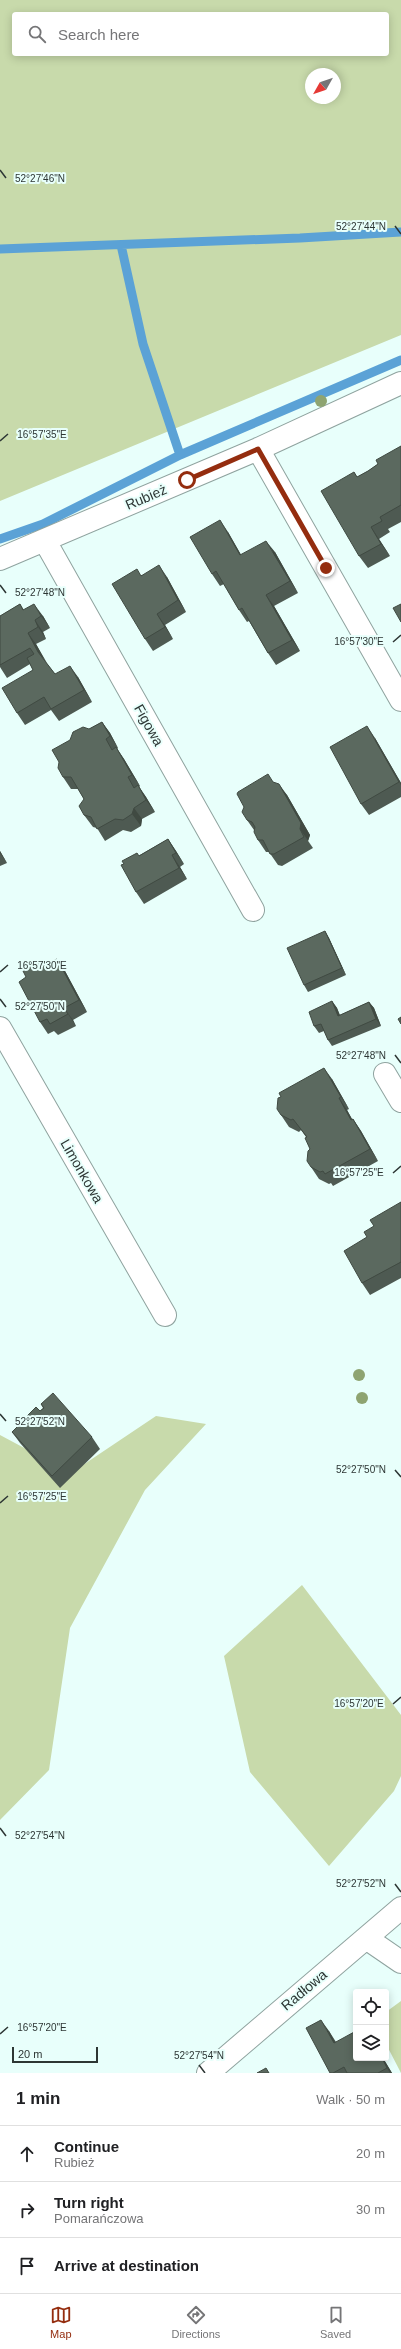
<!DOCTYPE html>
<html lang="en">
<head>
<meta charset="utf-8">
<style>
  :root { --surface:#fff; --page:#f2f2f2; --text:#202124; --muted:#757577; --line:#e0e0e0; --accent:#942d0f }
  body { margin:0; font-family:Helvetica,sans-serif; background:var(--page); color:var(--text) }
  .controls { position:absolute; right:12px; bottom:12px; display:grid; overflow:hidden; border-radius:4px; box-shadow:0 2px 10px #0003 }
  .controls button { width:36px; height:36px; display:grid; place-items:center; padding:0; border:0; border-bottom:1px solid var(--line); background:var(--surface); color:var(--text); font:20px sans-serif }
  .compass { position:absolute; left:305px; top:68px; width:36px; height:36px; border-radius:50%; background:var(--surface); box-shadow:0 2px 10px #0003; rotate:230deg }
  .scale { position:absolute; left:12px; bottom:10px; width:86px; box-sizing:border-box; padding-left:4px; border:2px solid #2d3634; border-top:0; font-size:11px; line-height:14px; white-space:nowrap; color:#2d3634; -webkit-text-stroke:3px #e8fffb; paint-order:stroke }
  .stop { position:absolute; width:12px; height:12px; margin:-9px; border:3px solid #942d0f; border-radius:50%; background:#fff }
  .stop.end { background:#942d0f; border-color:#fff; box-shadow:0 1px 4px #0008 }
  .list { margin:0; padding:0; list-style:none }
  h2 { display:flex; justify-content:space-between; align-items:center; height:52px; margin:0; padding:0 16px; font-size:17px }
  h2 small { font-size:13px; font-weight:400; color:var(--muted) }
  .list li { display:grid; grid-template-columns:26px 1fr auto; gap:12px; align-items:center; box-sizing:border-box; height:56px; padding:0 16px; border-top:1px solid var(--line) }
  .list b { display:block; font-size:15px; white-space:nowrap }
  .list p { margin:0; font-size:13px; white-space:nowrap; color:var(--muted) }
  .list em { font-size:13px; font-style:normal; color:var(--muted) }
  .icon { flex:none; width:22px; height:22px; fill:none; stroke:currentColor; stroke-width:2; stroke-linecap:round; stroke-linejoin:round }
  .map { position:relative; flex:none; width:401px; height:2073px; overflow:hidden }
  .search { position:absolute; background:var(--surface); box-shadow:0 2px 10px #0003; left:12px; right:12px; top:12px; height:44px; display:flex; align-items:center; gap:10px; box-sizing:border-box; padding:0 14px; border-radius:4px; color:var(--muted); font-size:15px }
  .sheet { height:220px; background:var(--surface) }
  nav { display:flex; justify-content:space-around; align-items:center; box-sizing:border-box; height:56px; border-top:1px solid var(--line); background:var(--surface); font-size:11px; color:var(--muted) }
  nav a { display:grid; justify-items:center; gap:2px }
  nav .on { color:var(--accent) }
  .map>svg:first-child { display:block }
</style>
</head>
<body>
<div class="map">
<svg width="401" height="2073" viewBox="0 0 401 2073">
  <rect width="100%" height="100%" fill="#e8fffb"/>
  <path fill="#c8daab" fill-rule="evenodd" d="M0,0H401V335L0,501ZM14,14H387V54H14ZM311,74H335V98H311Z
    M156,1416L206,1424L145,1490L70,1628L49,1770L0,1820V1435L71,1473Z
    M302,1585L401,1715V1776L394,1791L329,1866L250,1772L224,1656Z
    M401,2001V2073L386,2044V2012Z"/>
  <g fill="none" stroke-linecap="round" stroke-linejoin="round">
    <path stroke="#5ba2d6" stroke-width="9" d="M121,245L143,344L180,455
      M0,249L300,238L401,232
      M0,539L43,524L180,455L401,360"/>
    <g stroke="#8fa39f" stroke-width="24">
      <path id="minor" d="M258,449L401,700
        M45,541L253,910
        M0,559L258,449L401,383
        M0,1028L165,1315
        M385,1074L401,1101
        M366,1938L401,1962
        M208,2073L401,1908"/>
    </g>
    <use href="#minor" stroke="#fff" stroke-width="22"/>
  </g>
  <g fill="#8ea471">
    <circle cx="321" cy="401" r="6"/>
    <circle cx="359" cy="1375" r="6"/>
    <circle cx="362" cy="1398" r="6"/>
  </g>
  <path fill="#4e5a52" d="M401,446V522L388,529L390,532L379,539L390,556L368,568L359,556L354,472L357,477L368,471L378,464Z
    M228,532L241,555L275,552L298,593L274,606L300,651L276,665L268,653L249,621L247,622L239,610L224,584L220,586L212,574Z
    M141,575L167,577L186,612L165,625L173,639L153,651L145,639Z
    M20,604L24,610L43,616L50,628L43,632L46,639L36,644L45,661L55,674L78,677L92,702L59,721L51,710L25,725L17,713L33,670L30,664L7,678L0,667V616Z
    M102,722L110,733L118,748L117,749L124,759L140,786L139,787L146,797L155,812L142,819L141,826L131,832L123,830L105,841L97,828L93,827L84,815V799L78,789H71L63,777L89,729Z
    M375,738L401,783V797L369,815L361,804Z
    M274,782L287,795L310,835L308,841L313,848L282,866L278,865L269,852H266L258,840L254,830L247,820Z
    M168,839L176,851L184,864L180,867L187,879L144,904L136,892L124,864Z
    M0,851L7,863L0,866Z
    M325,931L329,938L346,975L308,992L304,985Z
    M42,967L65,971L87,1012L73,1020L76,1026L58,1035L54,1031L48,1034L40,1022L26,977Z
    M332,1001L337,1008L340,1015L369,1002L374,1008L381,1026L332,1046L328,1040L324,1031L319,1033L314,1026Z
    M332,1079L349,1109L347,1110L352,1119H353L361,1131L378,1161L333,1186L331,1183L329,1184L319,1179L311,1167L310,1149L306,1137L301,1130L299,1132L289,1127L281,1115Z
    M401,1202V1278L370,1295L362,1283L367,1237Z
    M41,1404L92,1437L100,1449L60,1488L20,1443L12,1432L27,1424L30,1421L27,1416L40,1411L43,1408Z
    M329,2031L336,2042L356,2058H383L392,2073H330Z"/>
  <path fill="#404a42" d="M220,520L228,532L248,567L240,555Z
    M371,527L379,539L390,556L381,544Z
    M266,541L275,552L298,593L290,581Z
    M159,565L167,577L186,612L178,600Z
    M266,595L274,606L300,651L292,640Z
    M34,604L43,616L50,628L41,616Z
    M157,614L165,625L173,639L165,627Z
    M35,620L43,632L46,639L38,627Z
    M28,633L36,644L47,663L38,652Z
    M70,666L78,677L92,702L84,690Z
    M102,722L110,733L118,748L110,736Z
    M367,726L375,738L401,783V785Z
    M116,747L124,759L140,786L132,775Z
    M279,784L287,795L310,835L308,841L313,848L300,829Z
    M138,785L146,797L155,812L146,800Z
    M134,808L142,819L141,826L132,814Z
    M168,839L176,851L184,864L176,853Z
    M0,851L7,863L0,853Z
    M172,855L180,867L187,879L179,868Z
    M325,931L329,938L346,975L342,968Z
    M57,959L65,971L87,1012L79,1000Z
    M332,1001L337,1008L342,1022L338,1016Z
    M369,1002L374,1008L381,1026L376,1019Z
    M64,1008L73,1020L76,1026Z
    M324,1068L332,1079L349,1109L341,1097Z
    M339,1098L347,1110L359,1132L351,1120Z
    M353,1119L361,1131L378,1161L370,1149Z
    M321,2020L329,2031L342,2055L334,2043Z
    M382,2058H383L392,2073H390L387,2068Z"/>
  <path fill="#5b695f" stroke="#404a42" d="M401,446V505L380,517L382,521L371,527L381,544L359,556L321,491L354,472L357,477L368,471L378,464L376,460Z
    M220,520L240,555L266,541L290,581L266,595L292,640L268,653L242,608L239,610L216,571L212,574L190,537Z
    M159,565L178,600L157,614L165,627L145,639L112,584L137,569L141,576Z
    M20,604L23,610L34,604L41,616L35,620L38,627L28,633L38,652L55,674L70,666L84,690L51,709L44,697L17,713L2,688L33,670L27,658L34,654L30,648L0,665V616Z
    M401,604V622L393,608Z
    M102,722L110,736L106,739L112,750L116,747L132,775L128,777L134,788L138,785L146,800L134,808L132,814L123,820L115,819L97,829L91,817L84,815L79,806L84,799L71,777H63L58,768L59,762L52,750L70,740L73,732L83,727L89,729Z
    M367,726L399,782L361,804L330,747Z
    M268,774L273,782L279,784L301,823L300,829L304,837L274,854H270L263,840H258L254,832L255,827L252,822L247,820L242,812L244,807L237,794L238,792Z
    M168,839L176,853L172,855L179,868L136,892L121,865L124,864L122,861L137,853L139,856Z
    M325,931L342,968L304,985L287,948Z
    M57,959L79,1000L64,1008L68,1014L50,1024L47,1019L40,1022L19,982L26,977L23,971L39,962L41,967Z
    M332,1001L338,1016L369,1002L376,1019L328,1040L321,1024L314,1026L309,1012Z
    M401,1017V1024L398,1019Z
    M324,1068L341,1097L339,1098L351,1120L353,1119L370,1149L325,1174L323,1171L320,1172L311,1167L307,1161L308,1151L310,1149L305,1138L307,1137L293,1119L291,1120L281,1115L277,1109L278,1098L281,1097L279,1093Z
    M401,1202V1262L362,1283L344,1251L367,1237L364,1232L374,1226L370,1220Z
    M53,1393L92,1437L52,1476L12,1432L24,1420L27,1424L31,1420L27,1416L36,1407L40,1411L44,1408L41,1404Z
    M321,2020L334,2043L356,2031V2058H382L387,2068L378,2073H347L344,2067L333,2073H330L306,2028Z
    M266,2068L269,2073H257Z"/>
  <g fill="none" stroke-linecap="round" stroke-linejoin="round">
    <path stroke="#942d0f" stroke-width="5" d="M187,480L258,449L326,568"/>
  </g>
  <path fill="none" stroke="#2d3634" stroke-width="1.5" d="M0,170L6,178M395,226L401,234M0,441L8,434M0,585L6,593M393,642L401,635M0,972L8,965M0,999L6,1007M395,1055L401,1063M393,1173L401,1166M0,1414L6,1421M395,1470L401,1477M0,1503L8,1496M393,1704L401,1697M0,1828L6,1836M395,1884L401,1892M0,2034L8,2027M199,2065L205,2073"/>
  <g text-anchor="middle" stroke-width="4" stroke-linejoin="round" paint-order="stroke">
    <g font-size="14" fill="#2d3634" stroke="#e8fffb">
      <text transform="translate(146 497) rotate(-23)" y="5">Rubież</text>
      <text transform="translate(149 725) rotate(61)" y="5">Figowa</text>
      <text transform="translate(82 1171) rotate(60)" y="5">Limonkowa</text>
      <text transform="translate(304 1990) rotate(-40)" y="5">Radłowa</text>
    </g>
  </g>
  <g font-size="10" text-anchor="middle" fill="#2d3634" stroke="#e8fffb" stroke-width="4" stroke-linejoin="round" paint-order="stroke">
    <text x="40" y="182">52°27'46"N</text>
    <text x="361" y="230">52°27'44"N</text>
    <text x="42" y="438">16°57'35"E</text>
    <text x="40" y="596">52°27'48"N</text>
    <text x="359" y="645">16°57'30"E</text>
    <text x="42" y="969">16°57'30"E</text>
    <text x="40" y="1010">52°27'50"N</text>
    <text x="361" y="1059">52°27'48"N</text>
    <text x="359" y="1176">16°57'25"E</text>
    <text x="40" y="1425">52°27'52"N</text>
    <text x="361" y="1473">52°27'50"N</text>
    <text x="42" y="1500">16°57'25"E</text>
    <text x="359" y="1707">16°57'20"E</text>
    <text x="40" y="1839">52°27'54"N</text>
    <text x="361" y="1887">52°27'52"N</text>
    <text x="42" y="2031">16°57'20"E</text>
    <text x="199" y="2059">52°27'54"N</text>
  </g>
</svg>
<div class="controls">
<button><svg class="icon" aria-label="locate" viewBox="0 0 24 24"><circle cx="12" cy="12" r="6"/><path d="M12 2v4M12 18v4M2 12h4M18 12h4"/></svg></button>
<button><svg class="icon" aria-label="layers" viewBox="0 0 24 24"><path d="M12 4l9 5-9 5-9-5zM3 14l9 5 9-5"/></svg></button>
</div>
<svg class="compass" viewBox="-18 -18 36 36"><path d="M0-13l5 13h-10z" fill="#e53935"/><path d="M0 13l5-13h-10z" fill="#757577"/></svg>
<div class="scale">20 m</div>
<div class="stop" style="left:187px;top:480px"></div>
<div class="stop end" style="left:326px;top:568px"></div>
<div class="search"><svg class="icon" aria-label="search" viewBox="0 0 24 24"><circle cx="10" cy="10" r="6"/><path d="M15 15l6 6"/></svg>Search here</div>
</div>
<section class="sheet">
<h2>1 min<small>Walk · 50 m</small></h2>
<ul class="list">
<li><svg class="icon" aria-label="ahead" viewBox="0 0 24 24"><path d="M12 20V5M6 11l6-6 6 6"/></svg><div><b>Continue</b><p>Rubież</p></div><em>20 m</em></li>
<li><svg class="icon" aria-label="right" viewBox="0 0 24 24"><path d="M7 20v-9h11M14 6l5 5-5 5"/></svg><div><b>Turn right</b><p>Pomarańczowa</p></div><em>30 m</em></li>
<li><svg class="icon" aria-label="arrive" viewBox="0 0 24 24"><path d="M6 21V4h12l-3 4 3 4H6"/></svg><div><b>Arrive at destination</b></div></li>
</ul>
</section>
<nav>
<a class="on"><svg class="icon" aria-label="map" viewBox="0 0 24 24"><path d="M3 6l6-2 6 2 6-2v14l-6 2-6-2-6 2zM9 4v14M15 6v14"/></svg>Map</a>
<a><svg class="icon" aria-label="directions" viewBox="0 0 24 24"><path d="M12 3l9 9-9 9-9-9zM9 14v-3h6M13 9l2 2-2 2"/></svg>Directions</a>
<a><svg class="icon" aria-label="saved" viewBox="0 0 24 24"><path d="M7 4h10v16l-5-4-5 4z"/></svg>Saved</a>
</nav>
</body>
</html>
